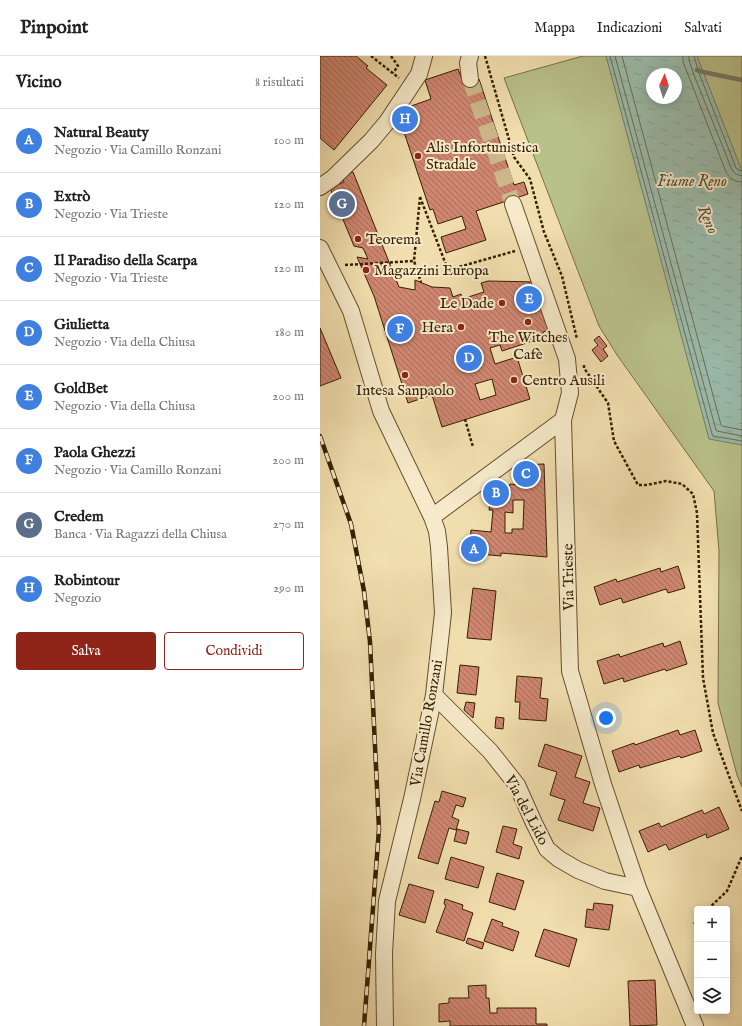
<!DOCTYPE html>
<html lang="it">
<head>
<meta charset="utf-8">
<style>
  :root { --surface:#fff; --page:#f6f6f6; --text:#202124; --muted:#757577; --line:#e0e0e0; --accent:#8f2418 }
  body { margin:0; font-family:"IM FELL English",serif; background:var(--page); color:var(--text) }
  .controls { position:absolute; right:12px; bottom:12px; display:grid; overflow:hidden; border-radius:4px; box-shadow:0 2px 10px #0003 }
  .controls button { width:36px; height:36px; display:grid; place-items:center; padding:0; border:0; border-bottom:1px solid var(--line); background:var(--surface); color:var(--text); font:20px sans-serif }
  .compass { position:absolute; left:326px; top:12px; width:36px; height:36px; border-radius:50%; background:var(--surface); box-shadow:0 2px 10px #0003; rotate:3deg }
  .you { position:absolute; left:286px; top:662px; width:14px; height:14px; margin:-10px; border:3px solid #fff; border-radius:50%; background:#1a73e8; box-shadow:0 0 0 6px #1a73e833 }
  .badge { display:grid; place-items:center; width:26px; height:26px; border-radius:50%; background:var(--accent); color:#fff; font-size:13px; font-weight:700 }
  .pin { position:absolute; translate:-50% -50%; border:2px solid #fff; box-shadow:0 1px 4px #0006 }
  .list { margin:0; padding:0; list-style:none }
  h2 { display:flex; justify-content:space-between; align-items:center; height:52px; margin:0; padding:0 16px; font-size:17px }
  h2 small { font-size:13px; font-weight:400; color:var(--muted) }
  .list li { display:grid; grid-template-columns:26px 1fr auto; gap:12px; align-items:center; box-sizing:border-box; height:64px; padding:0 16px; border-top:1px solid var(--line) }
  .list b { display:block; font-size:15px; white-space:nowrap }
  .list p { margin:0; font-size:13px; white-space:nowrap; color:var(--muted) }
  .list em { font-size:13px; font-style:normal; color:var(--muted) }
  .actions { display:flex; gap:8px; padding:12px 16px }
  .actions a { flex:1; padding:9px 0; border:1px solid var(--accent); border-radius:4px; text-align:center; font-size:14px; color:var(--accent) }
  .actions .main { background:var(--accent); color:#fff }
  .icon { flex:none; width:22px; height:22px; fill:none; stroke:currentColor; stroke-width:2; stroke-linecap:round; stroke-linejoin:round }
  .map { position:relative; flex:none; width:422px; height:970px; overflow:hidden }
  header { display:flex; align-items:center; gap:24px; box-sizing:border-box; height:56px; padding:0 20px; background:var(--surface); border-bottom:1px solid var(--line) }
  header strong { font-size:19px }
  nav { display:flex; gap:22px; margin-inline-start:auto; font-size:14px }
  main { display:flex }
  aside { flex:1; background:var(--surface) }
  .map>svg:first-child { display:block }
</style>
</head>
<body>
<header>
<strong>Pinpoint</strong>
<nav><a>Mappa</a><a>Indicazioni</a><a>Salvati</a></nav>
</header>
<main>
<aside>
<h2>Vicino<small>8 risultati</small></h2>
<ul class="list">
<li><span class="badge" style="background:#3f7fe0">A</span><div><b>Natural Beauty</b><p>Negozio · Via Camillo Ronzani</p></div><em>100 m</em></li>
<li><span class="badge" style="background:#3f7fe0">B</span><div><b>Extrò</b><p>Negozio · Via Trieste</p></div><em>120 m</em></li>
<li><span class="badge" style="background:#3f7fe0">C</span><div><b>Il Paradiso della Scarpa</b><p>Negozio · Via Trieste</p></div><em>120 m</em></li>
<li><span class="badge" style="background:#3f7fe0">D</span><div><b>Giulietta</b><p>Negozio · Via della Chiusa</p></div><em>180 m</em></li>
<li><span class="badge" style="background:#3f7fe0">E</span><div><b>GoldBet</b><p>Negozio · Via della Chiusa</p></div><em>200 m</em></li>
<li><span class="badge" style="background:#3f7fe0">F</span><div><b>Paola Ghezzi</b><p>Negozio · Via Camillo Ronzani</p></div><em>200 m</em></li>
<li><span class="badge" style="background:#5c6f8a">G</span><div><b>Credem</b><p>Banca · Via Ragazzi della Chiusa</p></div><em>270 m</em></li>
<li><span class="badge" style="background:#3f7fe0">H</span><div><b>Robintour</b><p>Negozio</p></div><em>290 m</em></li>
</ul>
<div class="actions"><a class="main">Salva</a><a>Condividi</a></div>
</aside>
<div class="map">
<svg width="422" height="970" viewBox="0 0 422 970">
  <defs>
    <pattern id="water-ripples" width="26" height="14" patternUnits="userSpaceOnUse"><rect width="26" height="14" fill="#9bbcac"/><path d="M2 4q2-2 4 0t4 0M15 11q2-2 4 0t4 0" fill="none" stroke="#86a192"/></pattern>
    <pattern id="building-back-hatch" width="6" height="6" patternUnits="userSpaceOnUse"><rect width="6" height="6" fill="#cf8671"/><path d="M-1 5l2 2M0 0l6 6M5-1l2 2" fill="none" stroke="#a96d5a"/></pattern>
  </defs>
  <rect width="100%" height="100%" fill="#f1deae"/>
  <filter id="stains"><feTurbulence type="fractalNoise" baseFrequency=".005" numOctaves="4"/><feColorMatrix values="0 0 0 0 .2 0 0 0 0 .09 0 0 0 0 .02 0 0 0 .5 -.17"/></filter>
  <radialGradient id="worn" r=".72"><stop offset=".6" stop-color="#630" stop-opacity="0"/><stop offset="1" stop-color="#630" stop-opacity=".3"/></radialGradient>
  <path fill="#b9c18b" stroke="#787046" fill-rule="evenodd" d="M263,0H422V731L417,719L398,647L399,495L394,435L297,299L279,270L184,22ZM332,18H356V42H332Z"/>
  <path fill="url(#water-ripples)" stroke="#737d67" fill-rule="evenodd" d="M286,0H377L422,115V389L389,383ZM332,18H356V42H332Z"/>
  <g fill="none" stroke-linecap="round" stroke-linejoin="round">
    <path stroke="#686e56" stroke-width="1" d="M290,0L392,378L393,380L422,385
      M295,0L396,374L397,375L422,380
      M302,0L401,369L402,370L422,374
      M363,0V6L369,21L406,116C410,123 415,126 422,126
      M369,0V4L374,19L412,114L416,118L422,120
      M374,0L379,17L416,112L419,114L422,115"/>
    <path stroke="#737d67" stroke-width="4.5" d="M377,14L383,16L422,24"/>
  </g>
  <path fill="url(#building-back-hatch)" stroke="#361f00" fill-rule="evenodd" d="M0,0H36L48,10L46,12L67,29L14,94L0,82Z
    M138,13L144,28L159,23L194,129L204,126L208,138L156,155L166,184L126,197L121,181L146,173L142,160L118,168L113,153L110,154L77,55L111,43L105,24Z
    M33,116L79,231L95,234V224L112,231L130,232L133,241L141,238L142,243L164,236L161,227L168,225L217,226L232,273L223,276L225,281L182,295L180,289L170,292L175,308L197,301L210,343L122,371L112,339L88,347L54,240L37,201L48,203L43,192L34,190L10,132L24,126L22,120ZM172,323L176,339L160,344L155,328Z
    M0,272L21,322L0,330Z
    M279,280L287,290L283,293L288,300L281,306L272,294L278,289L274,284Z
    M224,408L227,501L181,497V500L149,497L151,474L171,476L173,454H169L172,428L189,430L190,428L202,429L201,409ZM193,444H204L203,473H192V477H185V456L193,457Z
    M358,510L365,532L348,537L346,533L303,547L301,542L280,549L274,531L296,523L297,526L340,512L341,516Z
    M153,532L176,535L171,584L147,582Z
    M360,585L367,608L346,615L345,613L304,626L303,622L284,628L277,605L299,598L300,601L343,587L344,591Z
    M140,609L159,611L156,639L137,637Z
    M197,620L222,622L220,642L228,643L226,665L199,663L200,646H195Z
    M146,646L155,647L153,662L144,654Z
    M176,661L184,662L183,673L175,672Z
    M358,674L360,679L375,674L382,695L361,702L360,700L320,712L319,709L299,716L292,695L314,687L315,689Z
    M225,688L262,700L255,721L270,726L263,747L280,752L273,775L238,764L245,744L230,739L237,716L218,710Z
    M122,735L146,742L143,751L136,749L132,761L139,764L136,774L129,772L118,808L98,802L115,745L119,746Z
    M399,751L409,773L387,782L386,778L349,794L346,788L328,796L319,775L339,767L341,771L382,754L384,758Z
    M183,770L197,773L193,788L202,791L199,803L176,796Z
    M137,773L149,776L146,788L134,785Z
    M131,801L164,811L158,832L125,823Z
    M177,817L204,825L195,854L169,846Z
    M89,828L114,835L105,867L79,859Z
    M125,843L143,849L142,853L153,857L144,885L116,876L126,849L124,848Z
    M274,847L293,849L289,874L265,871L267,853L273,854Z
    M172,863L183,867L182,870L199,876L193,895L164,885Z
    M224,873L257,883L249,911L215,900Z
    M148,882L164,887L162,893L146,887Z
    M335,924L337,969L310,970L308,925Z
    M166,929V942H169L170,957H177V952H216V968H227V970H130V965L119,966V948L129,947V942H149L148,930Z"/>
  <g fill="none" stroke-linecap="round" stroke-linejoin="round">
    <path stroke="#ccb88b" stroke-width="16" stroke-dasharray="16 8" stroke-linecap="butt" d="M150,23L193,148"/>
    <g stroke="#654f2c" stroke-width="18">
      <path id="street" d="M150,0L148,7L150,23
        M0,131L13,122L51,85L67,66L99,18L104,0
        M193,148L247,303L250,337L243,364L250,615L283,728L301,782L318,832L375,970
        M0,192L31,255L61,355L112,461L117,475L119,491L123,557L114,639L92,743L67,845L64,898L65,970
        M112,461L243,364
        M114,639L170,695L197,729L214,767L227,793L239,803L258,814L285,825L318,832"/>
    </g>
    <path stroke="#361f00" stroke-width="2.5" stroke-dasharray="3 2" stroke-linecap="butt" d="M51,0L79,22
      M71,0L78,10L73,17
      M165,0L194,101L210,123L224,176L242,220L257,283
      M100,141L128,214L195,195
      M100,141L94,205L101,226
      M25,209L94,205
      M264,309V312L288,347L294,385L318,429H327L346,425L362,428L373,438L377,457L383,622L393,677L422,755
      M145,363L153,391
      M388,853L407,835L422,800
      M374,868L377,864"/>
    <use href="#street" stroke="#f6eaca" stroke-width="16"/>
    <g stroke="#361f00" stroke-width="4.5">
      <path id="rail" d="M0,380L31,468L44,535L50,586L59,773L44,970"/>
    </g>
    <use href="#rail" stroke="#f6eaca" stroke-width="3" stroke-dasharray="9" stroke-linecap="butt"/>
  </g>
  <g fill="#8f2418" stroke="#f6eaca" stroke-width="1.5">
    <circle cx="98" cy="100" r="4"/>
    <circle cx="38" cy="183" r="4"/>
    <circle cx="46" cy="214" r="4"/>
    <circle cx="182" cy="247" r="4"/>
    <circle cx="208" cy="266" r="4"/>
    <circle cx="141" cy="271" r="4"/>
    <circle cx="85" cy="319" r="4"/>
    <circle cx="194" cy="324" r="4"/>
  </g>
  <g text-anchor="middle" stroke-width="4" stroke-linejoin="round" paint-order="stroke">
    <g font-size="15" fill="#361f00" stroke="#f6eaca" text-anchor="start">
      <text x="106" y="96">Alis Infortunistica<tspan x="106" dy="17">Stradale</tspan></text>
      <text x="46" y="188">Teorema</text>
      <text x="54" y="219">Magazzini Europa</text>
      <text x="174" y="252" text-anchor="end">Le Dade</text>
      <text x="133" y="276" text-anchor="end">Hera</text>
      <text x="208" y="286" text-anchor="middle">The Witches<tspan x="208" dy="17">Cafè</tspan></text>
      <text x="202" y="329">Centro Ausili</text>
      <text x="85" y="339" text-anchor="middle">Intesa Sanpaolo</text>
    </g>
    <g font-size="15" fill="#361f00" stroke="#f6eaca">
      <text transform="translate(248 521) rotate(-91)" y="5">Via Trieste</text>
      <text transform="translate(106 667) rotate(-80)" y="5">Via Camillo Ronzani</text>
      <text transform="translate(207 754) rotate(62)" y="5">Via del Lido</text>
    </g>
    <g font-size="16" font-style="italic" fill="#544e34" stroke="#f6eaca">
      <text x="372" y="130">Fiume Reno</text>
      <text transform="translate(389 163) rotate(67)" y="6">Reno</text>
    </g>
  </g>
  <rect width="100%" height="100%" filter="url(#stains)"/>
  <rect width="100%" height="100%" fill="url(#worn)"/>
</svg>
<div class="controls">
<button>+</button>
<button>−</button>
<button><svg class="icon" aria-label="layers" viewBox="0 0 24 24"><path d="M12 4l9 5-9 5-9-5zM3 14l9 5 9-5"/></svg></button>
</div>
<svg class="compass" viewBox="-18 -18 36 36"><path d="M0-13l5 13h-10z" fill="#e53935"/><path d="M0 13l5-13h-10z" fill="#757577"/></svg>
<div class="you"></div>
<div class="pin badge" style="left:154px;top:493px;background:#3f7fe0">A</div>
<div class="pin badge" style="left:176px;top:437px;background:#3f7fe0">B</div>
<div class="pin badge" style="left:206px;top:418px;background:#3f7fe0">C</div>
<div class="pin badge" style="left:149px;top:302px;background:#3f7fe0">D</div>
<div class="pin badge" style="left:209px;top:243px;background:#3f7fe0">E</div>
<div class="pin badge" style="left:80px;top:273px;background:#3f7fe0">F</div>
<div class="pin badge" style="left:22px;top:148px;background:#5c6f8a">G</div>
<div class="pin badge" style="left:85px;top:63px;background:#3f7fe0">H</div>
</div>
</main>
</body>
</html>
